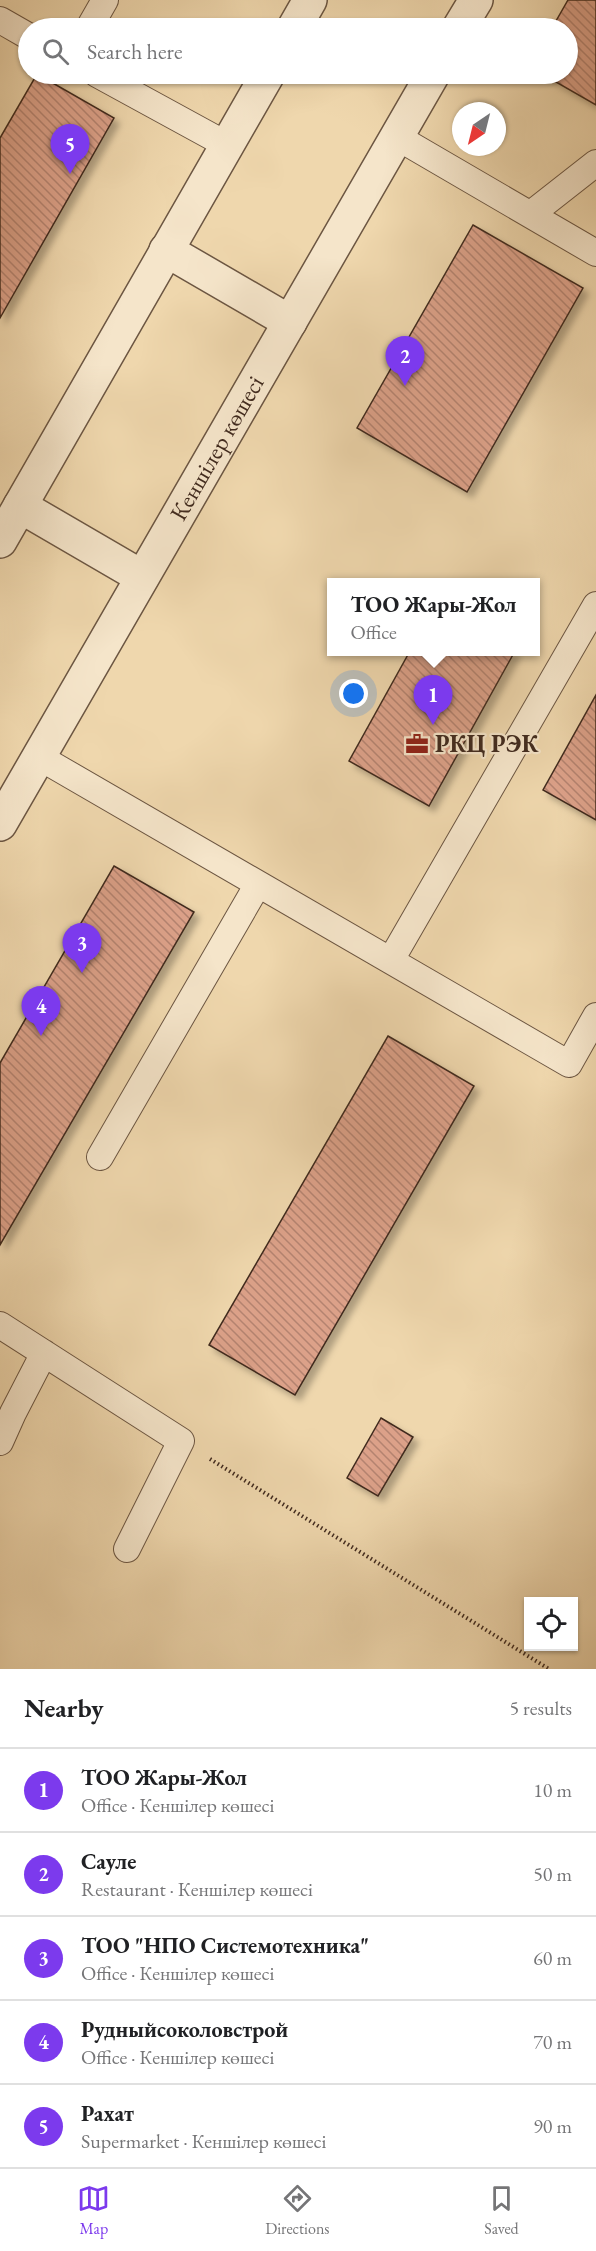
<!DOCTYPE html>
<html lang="en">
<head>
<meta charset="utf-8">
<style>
  :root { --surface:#fff; --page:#f2f2f2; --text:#202124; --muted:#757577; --line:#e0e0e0; --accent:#7c3aed }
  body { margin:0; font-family:"EB Garamond",serif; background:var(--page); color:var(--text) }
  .controls { position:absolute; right:18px; bottom:18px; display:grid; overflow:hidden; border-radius:0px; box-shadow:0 2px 4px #0004 }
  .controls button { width:54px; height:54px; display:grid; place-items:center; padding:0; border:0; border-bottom:2px solid var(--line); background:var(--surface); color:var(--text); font:30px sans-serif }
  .compass { position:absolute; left:452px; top:102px; width:54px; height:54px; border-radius:50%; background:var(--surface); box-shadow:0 2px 4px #0004; rotate:215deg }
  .you { position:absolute; left:354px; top:694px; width:21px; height:21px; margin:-15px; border:4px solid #fff; border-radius:50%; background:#1a73e8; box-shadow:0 0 0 9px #1a73e833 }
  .badge { display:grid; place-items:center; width:39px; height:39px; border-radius:50%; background:var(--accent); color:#fff; font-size:20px; font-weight:700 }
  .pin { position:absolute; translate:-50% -50px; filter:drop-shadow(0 2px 3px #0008) }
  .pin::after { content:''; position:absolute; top:32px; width:21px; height:18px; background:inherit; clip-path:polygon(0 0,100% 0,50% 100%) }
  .popup { position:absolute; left:327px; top:578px; width:213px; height:78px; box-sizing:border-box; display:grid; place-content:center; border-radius:0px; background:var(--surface); filter:drop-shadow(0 2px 4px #0005); font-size:20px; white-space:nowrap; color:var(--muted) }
  .popup b { font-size:22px; color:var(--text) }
  .popup::after { content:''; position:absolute; left:50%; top:100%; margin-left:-12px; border:12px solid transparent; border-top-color:var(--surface) }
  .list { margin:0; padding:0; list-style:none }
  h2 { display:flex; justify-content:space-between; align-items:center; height:78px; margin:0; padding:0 24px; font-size:26px }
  h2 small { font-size:20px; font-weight:400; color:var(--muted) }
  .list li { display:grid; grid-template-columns:39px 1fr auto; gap:18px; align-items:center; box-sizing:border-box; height:84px; padding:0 24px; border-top:2px solid var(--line) }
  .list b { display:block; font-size:22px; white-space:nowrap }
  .list p { margin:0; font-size:20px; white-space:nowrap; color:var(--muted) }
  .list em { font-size:20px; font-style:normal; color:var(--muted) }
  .icon { flex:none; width:33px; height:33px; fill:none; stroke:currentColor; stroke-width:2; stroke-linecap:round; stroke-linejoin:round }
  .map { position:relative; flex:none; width:596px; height:1669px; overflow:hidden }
  .search { position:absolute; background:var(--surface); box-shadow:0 2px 4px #0004; left:18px; right:18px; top:18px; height:66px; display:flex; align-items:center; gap:15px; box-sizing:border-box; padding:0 21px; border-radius:33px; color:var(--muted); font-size:22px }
  .sheet { height:498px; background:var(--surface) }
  nav { display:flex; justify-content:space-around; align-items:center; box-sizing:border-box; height:84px; border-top:2px solid var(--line); background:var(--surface); font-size:16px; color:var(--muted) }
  nav a { display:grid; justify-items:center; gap:3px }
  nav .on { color:var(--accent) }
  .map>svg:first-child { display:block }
</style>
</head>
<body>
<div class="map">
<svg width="596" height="1669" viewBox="0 0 596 1669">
  <defs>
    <pattern id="building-back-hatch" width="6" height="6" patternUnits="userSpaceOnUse" patternTransform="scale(1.5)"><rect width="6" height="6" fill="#dca189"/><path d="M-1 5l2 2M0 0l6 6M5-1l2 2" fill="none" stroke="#b4836f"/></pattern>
    <filter id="shadow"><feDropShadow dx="5.5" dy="5.5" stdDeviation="3" flood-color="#0004"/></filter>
  </defs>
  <rect width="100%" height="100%" fill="#efd7ad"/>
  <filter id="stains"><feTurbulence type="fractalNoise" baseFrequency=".00333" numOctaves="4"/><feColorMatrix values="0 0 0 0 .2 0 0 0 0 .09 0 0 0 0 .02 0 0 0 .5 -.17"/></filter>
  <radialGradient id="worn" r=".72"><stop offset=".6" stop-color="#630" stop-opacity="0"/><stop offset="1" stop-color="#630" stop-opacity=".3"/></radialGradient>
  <path fill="url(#building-back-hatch)" stroke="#412b1f" stroke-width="1.5" filter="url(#shadow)" d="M568,0H596V105L542,74H567V28H552Z
    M37,74L114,118L0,318V138Z
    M473,225L583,288L467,492L357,428Z
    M410,651H515L429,806L349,761Z
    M596,695V820L543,790Z
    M114,866L194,912L0,1245V1063Z
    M388,1036L474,1086L295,1395L209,1345Z
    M381,1418L413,1437L378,1496L347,1478Z"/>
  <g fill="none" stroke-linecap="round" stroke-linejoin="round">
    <g stroke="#6c5642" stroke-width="28">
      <path id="lane" d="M0,20L28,36
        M89,28L105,0
        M97,74L227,145
        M397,137L596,253
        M531,214L596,163
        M39,757L569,1064L596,1016
        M391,960L596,605
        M100,1157L258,884
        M0,1325L181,1441L127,1549
        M0,1442L13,1413L44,1353"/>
    </g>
    <g stroke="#6c5642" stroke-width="36">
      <g id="street">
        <path d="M294,28L310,0"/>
        <path d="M459,28L476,0"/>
        <path d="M166,250L290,322"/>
        <path d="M20,506L142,577"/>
        <path d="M0,541L268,74"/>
        <path id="s1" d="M0,824L433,74"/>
      </g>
    </g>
    <path stroke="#412b1f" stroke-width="4" stroke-dasharray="1.5 3" stroke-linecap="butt" d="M210,1459L549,1669"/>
    <use href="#lane" stroke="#f5e5ca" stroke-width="26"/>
    <use href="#street" stroke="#f5e5ca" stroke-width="33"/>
  </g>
  <defs>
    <g id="office-bare" transform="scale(1.8)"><path d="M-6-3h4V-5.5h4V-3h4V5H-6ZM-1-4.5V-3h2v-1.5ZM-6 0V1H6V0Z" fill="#8f2418" stroke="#f5e5ca" stroke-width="2.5" paint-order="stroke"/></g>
  </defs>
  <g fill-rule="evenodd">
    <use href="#office-bare" x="417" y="744"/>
  </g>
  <g text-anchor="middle" stroke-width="4.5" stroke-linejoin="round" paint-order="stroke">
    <g font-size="24" fill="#412b1f" stroke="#f5e5ca">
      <text dy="8" stroke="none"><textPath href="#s1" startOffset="434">Кеншілер көшесі</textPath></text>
    </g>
    <g font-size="24" font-weight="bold" fill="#412b1f" stroke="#f5e5ca" text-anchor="start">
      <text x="435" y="752">РКЦ РЭК</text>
    </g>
  </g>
  <rect width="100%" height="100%" filter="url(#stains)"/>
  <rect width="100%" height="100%" fill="url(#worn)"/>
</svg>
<div class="controls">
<button><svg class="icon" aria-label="locate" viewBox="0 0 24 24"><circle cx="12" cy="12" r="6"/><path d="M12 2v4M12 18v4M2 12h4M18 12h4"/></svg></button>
</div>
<svg class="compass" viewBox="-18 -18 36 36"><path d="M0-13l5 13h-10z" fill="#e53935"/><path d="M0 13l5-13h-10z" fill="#757577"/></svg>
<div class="you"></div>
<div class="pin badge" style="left:433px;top:725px">1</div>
<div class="popup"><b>ТОО Жары-Жол</b>Office</div>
<div class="pin badge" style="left:405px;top:386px">2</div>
<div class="pin badge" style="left:82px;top:973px">3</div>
<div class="pin badge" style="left:41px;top:1036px">4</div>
<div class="pin badge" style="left:70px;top:174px">5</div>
<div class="search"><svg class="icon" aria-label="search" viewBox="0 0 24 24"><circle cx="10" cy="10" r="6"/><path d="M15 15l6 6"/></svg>Search here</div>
</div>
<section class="sheet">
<h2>Nearby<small>5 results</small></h2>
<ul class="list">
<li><span class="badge">1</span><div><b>ТОО Жары-Жол</b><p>Office · Кеншілер көшесі</p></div><em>10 m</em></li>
<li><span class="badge">2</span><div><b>Сауле</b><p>Restaurant · Кеншілер көшесі</p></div><em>50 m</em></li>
<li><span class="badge">3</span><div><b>ТОО &quot;НПО Системотехника&quot;</b><p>Office · Кеншілер көшесі</p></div><em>60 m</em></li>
<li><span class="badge">4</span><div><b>Рудныйсоколовстрой</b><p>Office · Кеншілер көшесі</p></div><em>70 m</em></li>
<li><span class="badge">5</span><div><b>Рахат</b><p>Supermarket · Кеншілер көшесі</p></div><em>90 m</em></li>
</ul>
</section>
<nav>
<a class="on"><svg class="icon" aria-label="map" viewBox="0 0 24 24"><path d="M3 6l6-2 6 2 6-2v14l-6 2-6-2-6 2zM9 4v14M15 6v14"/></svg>Map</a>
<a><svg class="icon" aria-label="directions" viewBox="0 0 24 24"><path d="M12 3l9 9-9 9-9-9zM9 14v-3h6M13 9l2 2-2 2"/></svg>Directions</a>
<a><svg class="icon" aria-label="saved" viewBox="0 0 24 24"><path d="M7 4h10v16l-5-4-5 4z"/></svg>Saved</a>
</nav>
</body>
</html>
